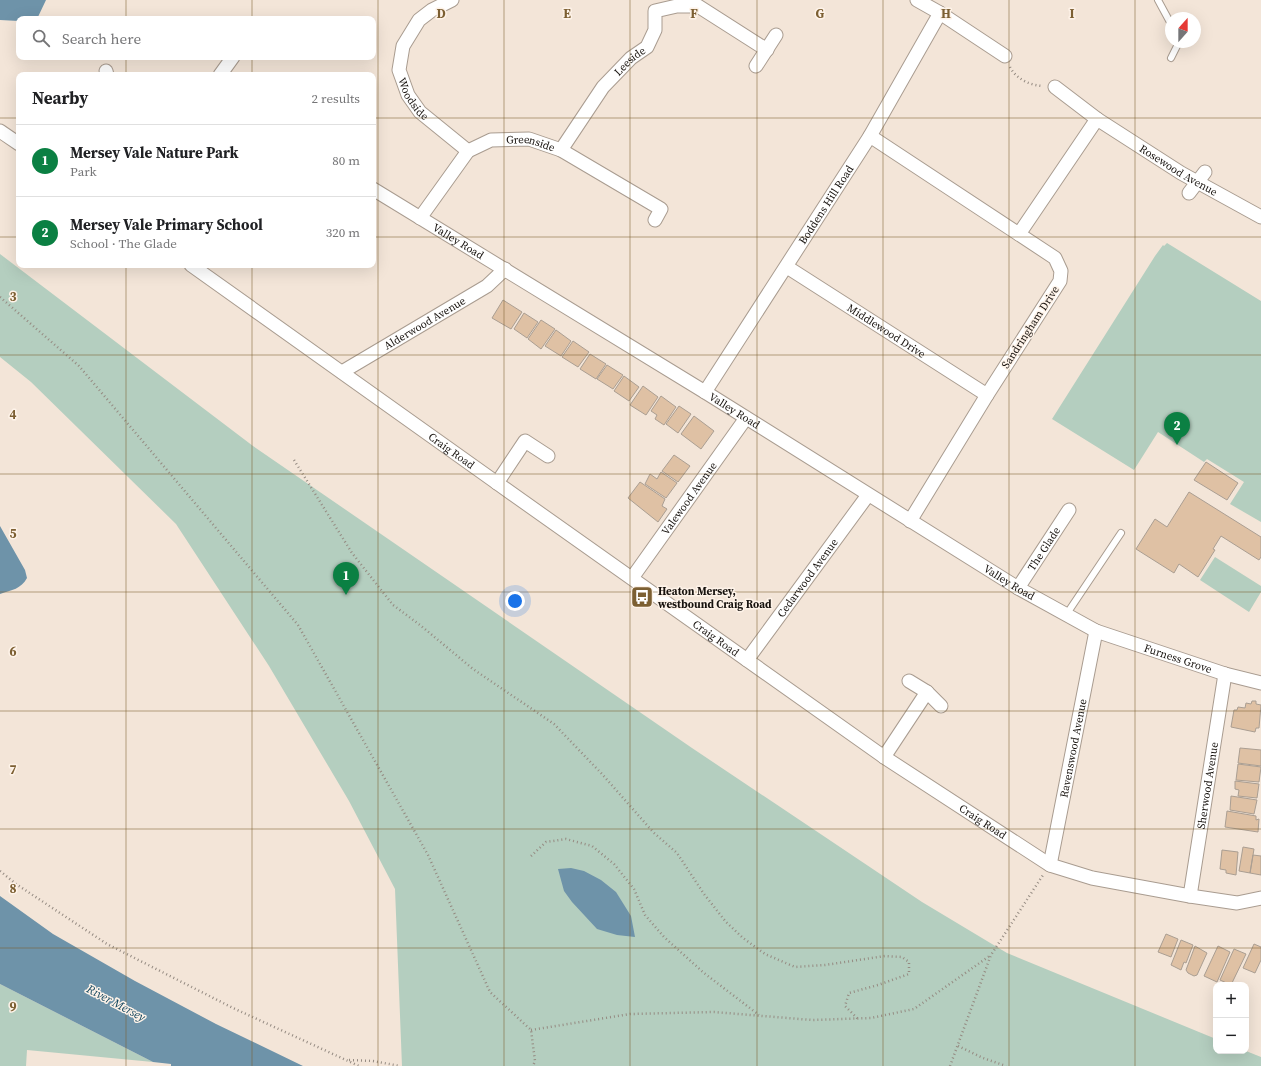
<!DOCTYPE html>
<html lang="en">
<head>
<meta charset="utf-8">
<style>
  :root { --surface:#fff; --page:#f6f6f6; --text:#202124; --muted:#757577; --line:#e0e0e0; --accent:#0b8043 }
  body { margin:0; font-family:"Source Serif 4",serif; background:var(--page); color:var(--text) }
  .controls { position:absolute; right:12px; bottom:12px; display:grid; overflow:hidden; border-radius:8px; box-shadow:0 4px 16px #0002 }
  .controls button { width:36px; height:36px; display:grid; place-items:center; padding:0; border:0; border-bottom:1px solid var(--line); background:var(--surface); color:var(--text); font:20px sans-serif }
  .compass { position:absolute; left:1165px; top:12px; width:36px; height:36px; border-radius:50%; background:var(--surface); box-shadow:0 4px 16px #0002; rotate:21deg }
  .you { position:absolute; left:515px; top:601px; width:14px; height:14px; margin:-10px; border:3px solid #fff; border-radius:50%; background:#1a73e8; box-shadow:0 0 0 6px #1a73e833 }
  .badge { display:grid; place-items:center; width:26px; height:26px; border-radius:50%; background:var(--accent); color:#fff; font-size:13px; font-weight:700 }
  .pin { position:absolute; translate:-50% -33px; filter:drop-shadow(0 1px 2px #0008) }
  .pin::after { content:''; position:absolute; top:21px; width:14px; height:12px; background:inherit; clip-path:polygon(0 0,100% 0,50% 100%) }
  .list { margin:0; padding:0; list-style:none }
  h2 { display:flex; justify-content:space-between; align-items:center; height:52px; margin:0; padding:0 16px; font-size:17px }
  h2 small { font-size:13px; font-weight:400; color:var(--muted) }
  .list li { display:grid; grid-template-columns:26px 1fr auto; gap:12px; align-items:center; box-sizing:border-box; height:72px; padding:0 16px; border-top:1px solid var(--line) }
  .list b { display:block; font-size:15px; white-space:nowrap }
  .list p { margin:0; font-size:13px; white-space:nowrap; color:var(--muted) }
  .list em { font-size:13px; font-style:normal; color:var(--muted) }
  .icon { flex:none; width:22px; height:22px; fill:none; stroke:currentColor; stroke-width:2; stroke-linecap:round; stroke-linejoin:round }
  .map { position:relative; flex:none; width:1261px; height:1066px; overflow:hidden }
  .search { position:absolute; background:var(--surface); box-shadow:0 4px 16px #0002; left:16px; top:16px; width:360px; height:44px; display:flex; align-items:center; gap:10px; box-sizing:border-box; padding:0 14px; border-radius:8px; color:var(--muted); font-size:15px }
  .panel { position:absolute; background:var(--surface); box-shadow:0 4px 16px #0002; left:16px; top:72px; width:360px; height:196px; border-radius:8px }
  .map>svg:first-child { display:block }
</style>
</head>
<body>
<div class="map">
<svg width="1261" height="1066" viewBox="0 0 1261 1066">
  <rect width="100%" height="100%" fill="#f3e5d8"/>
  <path fill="#b4cebf" d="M1167,243L1261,301V522L1230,504L1244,482L1207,459L1204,462L1158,432L1134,470L1052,419L1155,256L1163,245L1164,246Z
    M0,254L253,446L692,748L922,902L1007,953L1216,1039V1051H1246L1261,1057V1066H402L395,889L349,801L269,666L176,524L31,382L0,357Z
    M1215,557L1261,586V592L1249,612L1200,580Z
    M0,984L153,1062L27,1050L26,1066H0Z"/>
  <path fill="#6e93a9" d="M0,0H46L37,19H19V21L0,20Z
    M0,526L25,570L27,578C21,589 12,590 0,594Z
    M571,868L584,871L601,880L616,892L631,916L635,937L617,935L597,929L572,902L564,891L558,869Z
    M0,896L53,934L135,981L216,1024L303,1066H171V1064L153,1062L0,984Z"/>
  <path fill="#dfc1a4" stroke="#aa9e92" d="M503,300L522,312L511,329L492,318Z
    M524,313L538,322L527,338L514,329Z
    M541,320L555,329L541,349L528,339Z
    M556,330L571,341L561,356L545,346Z
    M573,341L589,352L578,367L562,357Z
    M590,354L606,364L596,379L580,369Z
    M607,365L623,375L613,389L597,379Z
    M624,376L639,387L629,401L614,391Z
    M643,386L658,397L646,415L630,405Z
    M661,396L676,407L664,425L655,419L657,415L651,411Z
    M679,406L691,414L678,433L666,424Z
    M694,416L714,431L701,449L681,434Z
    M674,455L690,466L678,482L662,471Z
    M1206,462L1238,483L1227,500L1194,480Z
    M661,472L677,483L666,498L645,484L650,474L657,479Z
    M640,482L665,499L662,506L667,509L658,522L628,498Z
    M1189,492L1261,537V557L1259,560L1221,536L1213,549L1215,550L1198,577L1179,564L1174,573L1136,549L1155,519L1167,527Z
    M1252,701H1256V704L1261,705L1259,728H1256L1255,732L1231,727L1234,710H1237L1238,707L1245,708L1246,703L1251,704Z
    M1240,748L1261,750V766L1238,763Z
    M1238,764L1261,767L1259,782L1236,780Z
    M1235,781L1259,784L1257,798L1238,796L1239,790L1235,789Z
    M1231,796L1257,800L1254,814L1230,810Z
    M1227,811L1256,816V820L1259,819L1258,832L1225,827Z
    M1243,847L1254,849L1250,873L1239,871Z
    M1222,850L1238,852L1236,875L1226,873V870L1220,869Z
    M1253,855L1261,856V875L1250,873Z
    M1166,934L1178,939L1171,957L1158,952Z
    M1181,940L1193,945L1186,963L1184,962L1181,970L1171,965Z
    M1254,944L1261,947V960L1255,973L1243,968Z
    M1195,946L1207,953L1197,975L1194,976L1188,973L1186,970Z
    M1218,946L1230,952L1217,982L1204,976Z
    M1234,949L1246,954L1231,985L1220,980Z"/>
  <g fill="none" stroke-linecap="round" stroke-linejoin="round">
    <g stroke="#a99c90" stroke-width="8">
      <path id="service" d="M1158,0L1171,24
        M1171,58L1179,42
        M1066,615L1121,533"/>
    </g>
    <g stroke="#a99c90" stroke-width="15">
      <g id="minor">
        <path id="s1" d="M452,0L432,10L419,20L403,46L399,70L408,95L420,112L468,151"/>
        <path d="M917,0L940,13L1005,56"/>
        <path d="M756,66L776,35"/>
        <path d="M106,71L107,75"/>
        <path d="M220,75L233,57"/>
        <path id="s2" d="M1055,87L1097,119L1181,173L1261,217"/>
        <path d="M0,131L19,144"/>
        <path d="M870,136L1055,258L1061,271L1060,281L987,395L910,521"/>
        <path id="s3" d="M561,150L603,87L631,58L647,47L655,30V11L677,6H698L767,50"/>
        <path id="s4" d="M373,189L705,392L1018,588L1096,631L1225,674L1261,683"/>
        <path d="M1189,193L1205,172"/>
        <path id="s5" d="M420,218L468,151L491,140L529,139L561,150L661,209L655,220"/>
        <path d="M1019,234L1097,119"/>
        <path id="s6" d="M191,265L497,483L884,757L1050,865L1092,878L1190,896L1237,903L1261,898"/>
        <path id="s7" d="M787,267L987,395"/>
        <path id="s8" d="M342,372L487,286L505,269"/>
        <path id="s9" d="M705,392L870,136L940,13"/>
        <path d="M497,483L525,441L548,456"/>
        <path id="s10" d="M632,578L746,418"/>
        <path id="s11" d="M1018,588L1069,510"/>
        <path id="s12" d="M747,660L868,495"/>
        <path d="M909,681L927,692L941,706"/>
        <path d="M884,757L927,692"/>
        <path id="s13" d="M1050,865L1096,631"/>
        <path id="s14" d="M1190,896L1225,674"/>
      </g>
    </g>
    <path stroke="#958b82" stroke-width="2.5" stroke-dasharray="1 3" stroke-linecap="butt" d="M1010,67C1016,79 1030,85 1042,86
      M0,297L79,366L298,625L428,855L490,992L531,1030L535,1061L533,1066
      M294,460L352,553L393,605L420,625L473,669L554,724L602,774L653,832L677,853L704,894L726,922L743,938L765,954L795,967L825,965L885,956L902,957L909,962V974L878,985L849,993L845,1006L858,1019
      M531,856L546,842L566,839L592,846L614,864L634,889L645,915L664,937L704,973L759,1015
      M0,871L16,884L107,944L233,1008L359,1066
      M531,1030L630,1014L714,1012L812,1020L871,1018L914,1009L991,955
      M958,1046L983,1058L1006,1066
      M349,1060L373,1061L400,1066
      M950,1066L991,955L1043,875"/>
    <use href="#service" stroke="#fff" stroke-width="6"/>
    <use href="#minor" stroke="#fff" stroke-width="13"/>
  </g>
  <path fill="none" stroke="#7c5f32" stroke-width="1" stroke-opacity="0.55" d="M126,0V19M252,0V19M378,0V1066M504,0V1066M630,0V1066M757,0V1066M883,0V1066M1009,0V1066M1135,0V1066M126,57V75M252,57V75M0,118H19M373,118H1261M0,237H19M373,237H1261M126,265V1066M252,265V1066M0,355H1261M0,474H1261M0,592H1261M0,711H1261M0,829H1261M0,948H1261"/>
  <defs>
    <g id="bus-square" transform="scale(1.15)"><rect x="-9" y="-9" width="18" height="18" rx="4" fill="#7c5f32" stroke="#fef3e9"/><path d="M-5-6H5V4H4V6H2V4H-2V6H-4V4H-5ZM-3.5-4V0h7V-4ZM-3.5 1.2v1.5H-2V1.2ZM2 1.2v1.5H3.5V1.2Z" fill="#fff"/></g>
  </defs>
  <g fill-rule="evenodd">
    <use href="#bus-square" x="642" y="597"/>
  </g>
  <g text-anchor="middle" stroke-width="3" stroke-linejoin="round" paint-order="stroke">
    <g font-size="11" fill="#17120e" stroke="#fef3e9">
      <text dy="4" stroke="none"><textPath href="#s3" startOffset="113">Leeside</textPath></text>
      <text dy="4" stroke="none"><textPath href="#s1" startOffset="126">Woodside</textPath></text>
      <text dy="4" stroke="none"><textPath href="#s5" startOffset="148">Greenside</textPath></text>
      <text dy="4" stroke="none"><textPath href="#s2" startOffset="149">Rosewood Avenue</textPath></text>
      <text dy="4" stroke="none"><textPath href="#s9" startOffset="223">Boddens Hill Road</textPath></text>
      <text dy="4" stroke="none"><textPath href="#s4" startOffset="100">Valley Road</textPath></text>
      <text dy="4" stroke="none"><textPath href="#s8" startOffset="96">Alderwood Avenue</textPath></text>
      <text transform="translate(1030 327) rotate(-57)" y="4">Sandringham Drive</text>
      <text dy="4" stroke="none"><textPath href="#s7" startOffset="118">Middlewood Drive</textPath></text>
      <text dy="4" stroke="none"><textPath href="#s4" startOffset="424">Valley Road</textPath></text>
      <text dy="4" stroke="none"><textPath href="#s6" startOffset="320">Craig Road</textPath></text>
      <text dy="4" stroke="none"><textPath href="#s10" startOffset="98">Valewood Avenue</textPath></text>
      <text dy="4" stroke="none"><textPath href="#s11" startOffset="47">The Glade</textPath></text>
      <text dy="4" stroke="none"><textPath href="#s12" startOffset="102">Cedarwood Avenue</textPath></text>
      <text dy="4" stroke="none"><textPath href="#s4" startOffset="748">Valley Road</textPath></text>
      <text dy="4" stroke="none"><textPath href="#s6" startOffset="644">Craig Road</textPath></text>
      <text dy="4" stroke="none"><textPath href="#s4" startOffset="934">Furness Grove</textPath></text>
      <text dy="4" stroke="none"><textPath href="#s13" startOffset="119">Ravenswood Avenue</textPath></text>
      <text dy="4" stroke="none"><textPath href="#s14" startOffset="112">Sherwood Avenue</textPath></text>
      <text dy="4" stroke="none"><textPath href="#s6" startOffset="968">Craig Road</textPath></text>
    </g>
    <g font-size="11" font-weight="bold" fill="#17120e" stroke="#fef3e9" text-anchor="start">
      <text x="658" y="595">Heaton Mersey,<tspan x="658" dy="13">westbound Craig Road</tspan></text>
    </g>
    <g font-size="12" font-style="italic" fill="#174961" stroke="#fef3e9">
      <text transform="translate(116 1003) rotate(28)" y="4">River Mersey</text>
    </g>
  </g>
  <g font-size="13" text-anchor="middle" font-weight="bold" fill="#7c5f32" stroke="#fef3e9" stroke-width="3" stroke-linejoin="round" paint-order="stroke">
    <text x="441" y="18">D</text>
    <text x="567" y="18">E</text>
    <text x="694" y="18">F</text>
    <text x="820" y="18">G</text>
    <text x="946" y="18">H</text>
    <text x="1072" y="18">I</text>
    <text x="13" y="301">3</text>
    <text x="13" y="419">4</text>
    <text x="13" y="538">5</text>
    <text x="13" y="656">6</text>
    <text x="13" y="774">7</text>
    <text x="13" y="893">8</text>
    <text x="13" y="1011">9</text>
  </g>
</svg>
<div class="controls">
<button>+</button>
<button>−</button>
</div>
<svg class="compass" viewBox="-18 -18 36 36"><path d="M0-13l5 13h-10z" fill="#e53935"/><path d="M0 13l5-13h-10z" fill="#757577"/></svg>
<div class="you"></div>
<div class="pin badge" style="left:346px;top:595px">1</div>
<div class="pin badge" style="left:1177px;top:445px">2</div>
<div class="search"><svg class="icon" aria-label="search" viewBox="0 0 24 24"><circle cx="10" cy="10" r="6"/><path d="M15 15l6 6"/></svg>Search here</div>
<section class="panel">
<h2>Nearby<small>2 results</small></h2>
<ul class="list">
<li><span class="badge">1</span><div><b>Mersey Vale Nature Park</b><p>Park</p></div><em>80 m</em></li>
<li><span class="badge">2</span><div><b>Mersey Vale Primary School</b><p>School · The Glade</p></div><em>320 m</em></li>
</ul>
</section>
</div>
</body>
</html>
